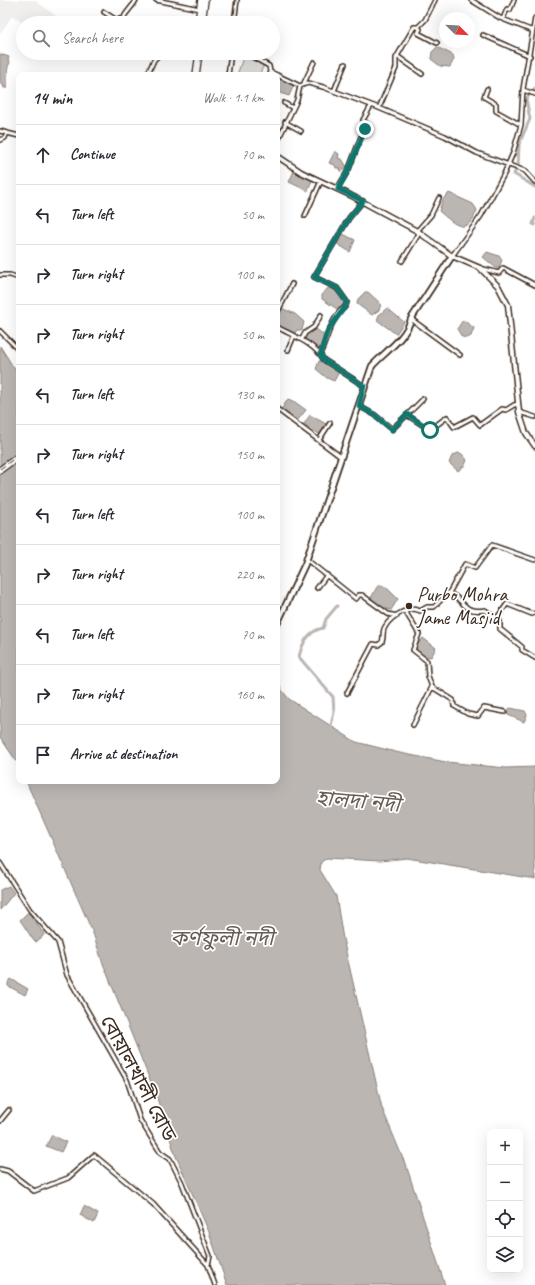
<!DOCTYPE html>
<html lang="en">
<head>
<meta charset="utf-8">
<style>
  :root { --surface:#fff; --page:#f2f2f3; --text:#2b2b33; --muted:#7c7c81; --line:#e1e1e2 }
  body { margin:0; font-family:Caveat,"Noto Sans Bengali",sans-serif; background:var(--page); color:var(--text) }
  .controls { position:absolute; right:12px; bottom:12px; display:grid; overflow:hidden; border-radius:8px; box-shadow:0 4px 16px #0002 }
  .controls button { width:36px; height:36px; display:grid; place-items:center; padding:0; border:0; border-bottom:1px solid var(--line); background:var(--surface); color:var(--text); font:20px sans-serif }
  .compass { position:absolute; left:439px; top:12px; width:36px; height:36px; border-radius:50%; background:var(--surface); box-shadow:0 4px 16px #0002; rotate:114deg }
  .stop { position:absolute; width:12px; height:12px; margin:-9px; border:3px solid #0f766e; border-radius:50%; background:#fff }
  .stop.end { background:#0f766e; border-color:#fff; box-shadow:0 1px 4px #0008 }
  .list { margin:0; padding:0; list-style:none }
  h2 { display:flex; justify-content:space-between; align-items:center; height:52px; margin:0; padding:0 16px; font-size:17px }
  h2 small { font-size:13px; font-weight:400; color:var(--muted) }
  .list li { display:grid; grid-template-columns:26px 1fr auto; gap:12px; align-items:center; box-sizing:border-box; height:60px; padding:0 16px; border-top:1px solid var(--line) }
  .list b { display:block; font-size:15px; white-space:nowrap }
  .list em { font-size:13px; font-style:normal; color:var(--muted) }
  .icon { flex:none; width:22px; height:22px; fill:none; stroke:currentColor; stroke-width:2; stroke-linecap:round; stroke-linejoin:round }
  .map { position:relative; flex:none; width:535px; height:1285px; overflow:hidden }
  .search { position:absolute; background:var(--surface); box-shadow:0 4px 16px #0002; left:16px; top:16px; width:264px; height:44px; display:flex; align-items:center; gap:10px; box-sizing:border-box; padding:0 14px; border-radius:22px; color:var(--muted); font-size:15px }
  .panel { position:absolute; background:var(--surface); box-shadow:0 4px 16px #0002; left:16px; top:72px; width:264px; height:712px; border-radius:8px }
  .map>svg:first-child { display:block }
</style>
</head>
<body>
<div class="map">
<svg width="535" height="1285" viewBox="0 0 535 1285">
  <rect width="100%" height="100%" fill="#fff"/>
  <filter id="ink" filterUnits="userSpaceOnUse"><feTurbulence type="fractalNoise" baseFrequency=".025" numOctaves="2"/><feDisplacementMap in="SourceGraphic" scale="8" xChannelSelector="R" yChannelSelector="G"/><feConvolveMatrix kernelMatrix="1 2 1 2 8 2 1 2 1" color-interpolation-filters="sRGB"/></filter>
  <g filter="url(#ink)">
    <path fill="#f1efee" d="M0,0H35L64,22L23,23L12,16L0,34Z"/>
    <path fill="#e2e0de" stroke="#8e857e" d="M244,55L264,65L259,75H237Z"/>
    <path fill="#bcb6b3" stroke="#887e77" d="M437,47L453,55L454,59L450,67L440,66L431,59L432,52Z
      M0,54L9,57L8,59L10,63L8,66L7,88H4L2,83L0,84Z
      M277,77L294,85L289,96L277,92Z
      M335,151L339,154L338,158L342,159L347,167L341,172L340,168H336L335,165L329,163Z
      M294,171L312,180L308,191L289,182Z
      M449,193L473,204L477,210C467,237 455,225 439,211L443,199Z
      M343,234L355,240L350,252L336,243L340,235Z
      M487,252L499,256L502,260L499,268H496L483,257Z
      M328,288H332L345,301L342,307L337,309L322,299V295Z
      M365,292H368L381,304L379,310L372,315L357,304L358,299Z
      M281,308L295,314L304,322L302,330H297L295,333L277,325V314Z
      M387,308L404,322L396,334L377,320L379,315Z
      M463,320L474,328L471,336L467,338L462,337L457,329Z
      M315,328L325,336L326,339L320,351L306,341L304,336L305,333Z
      M0,346L19,376V765L0,737Z
      M319,361H323L339,372L334,381L327,378L316,369Z
      M288,399L295,402L306,410L297,421L281,410Z
      M310,415L328,425L319,434L304,424Z
      M458,453L462,454L467,460L465,465L458,471L449,463L452,456Z
      M381,585L386,587L398,599L391,610L381,607L371,598L377,587Z
      M423,638L436,648L431,657L425,656L416,651V646Z
      M277,675L281,689L289,699L356,742L400,753L446,762L506,768L535,767V879L407,858L380,861L327,858L321,862L320,870L336,896L343,939L382,1108L408,1171L445,1285H227L209,1232L175,1154L156,1095L102,961L93,933L26,781H277Z
      M510,708L525,711L527,715L524,722L508,715L507,711Z
      M9,886L14,893L0,910V890Z
      M27,913H29L44,934L43,936L36,942L34,941L20,920Z
      M11,979L28,989L25,995L8,986V983Z
      M52,1135L66,1142L61,1152L46,1146Z
      M84,1206L98,1214L94,1223L80,1215Z"/>
    <g fill="none" stroke-linecap="round" stroke-linejoin="round">
      <path stroke="#bcb6b3" stroke-width="3" d="M518,167L519,144L530,119L526,99L535,88
        M516,170L514,174L535,187
        M535,218L533,224L535,225
        M330,730L334,712L333,697L299,657C302,643 308,631 323,628L326,619L337,606"/>
      <g stroke="#3b2a1e" stroke-width="6">
        <path id="minor" d="M156,0L200,9
          M471,0L500,18L533,31
          M104,12L115,19H123C127,10 133,7 136,0
          M503,19L507,9L510,10L514,0
          M234,23L237,0
          M418,27L420,29L418,33L437,43
          M483,35L530,56
          M245,53L269,66L270,72L277,75
          M397,56L422,74
          M147,75L154,60L161,53
          M228,75L231,53
          M277,75L300,86
          M304,83L314,62
          M487,89L484,97L496,104V111L521,125
          M523,90L535,94
          M334,91L345,64
          M284,103L293,108
          M379,108L396,68V58L414,27H418L425,20L435,0
          M285,122L301,131
          M0,131L7,133
          M0,140L5,138L7,133L19,136
          M277,142L297,100L300,86L308,83L323,87L379,108L445,136L477,153L525,171L535,182
          M337,189L349,169L360,139L367,124L363,120L371,106
          M305,216L321,181
          M417,231L431,215L439,198
          M452,256L481,216L504,174L513,153L521,125L523,89L535,18
          M402,261L420,232
          M480,268L499,273L503,268L535,285
          M0,275H10L19,278
          M277,313L292,284
          M411,319L460,355
          M277,327C293,336 314,343 324,360L364,386
          M0,331L19,350
          M302,339L305,333L314,327L321,315
          M288,350L294,336
          M320,354C327,340 329,324 340,311C344,308 346,307 347,302L337,288L314,277L349,218L363,201
          M423,399L407,415L430,430L447,417L454,427L473,417L480,425L502,409L506,410L514,405L518,404
          M359,406L375,415L392,429L407,415
          M277,409L341,457
          M519,412L535,417
          M319,440L330,423
          M306,559L356,599L359,595H362L388,614L397,616
          M317,588L327,575
          M449,593L465,564L475,568L492,545L535,560
          M405,611L419,634L413,650L427,661L428,676L432,687L453,700L454,706L468,714L478,716L484,708L505,712
          M497,618L500,621V629L522,647V650L535,658
          M347,693L373,644L378,645L382,642C384,637 382,631 385,627C391,616 410,605 420,611L427,607H434L448,593C465,598 461,614 485,610L497,618L507,604L532,614L535,613
          M413,725L432,687
          M0,863L30,910L58,942L67,975L127,1080L140,1120L160,1152L170,1159L182,1183L210,1256L208,1265L215,1285
          M0,1121L9,1110
          M0,1169L8,1171L34,1191L68,1178L94,1155L153,1204L208,1265"/>
      </g>
      <g stroke="#3b2a1e" stroke-width="7">
        <path id="tertiary" d="M277,156L301,172L350,195L417,231L452,256L480,268L498,286L508,305L519,412L526,433L535,446"/>
      </g>
      <g stroke="#3b2a1e" stroke-width="8">
        <path id="secondary" d="M277,624L305,564L372,366C386,351 406,338 411,319L452,256"/>
      </g>
      <g stroke="#3b2a1e" stroke-width="8">
        <path id="trunk" d="M198,23L201,0
          M202,23L205,0
          M196,75L199,53
          M0,470L19,456"/>
      </g>
      <use href="#minor" stroke="#fff" stroke-width="3"/>
      <use href="#tertiary" stroke="#fff" stroke-width="4"/>
      <use href="#secondary" stroke="#fff" stroke-width="4.5"/>
      <use href="#trunk" stroke="#fff" stroke-width="5.5"/>
      <path stroke="#3b2a1e" stroke-width="1" stroke-dasharray="6 3" stroke-linecap="butt" d="M233,23L236,0
        M226,75L229,53
        M0,469L19,455"/>
    </g>
  </g>
  <g fill="none" stroke-linecap="round" stroke-linejoin="round" filter="url(#ink)">
    <path stroke="#0f766e" stroke-width="5" d="M365,129L349,169L338,189L363,201L349,218L314,277L337,288L347,302C345,310 331,323 327,333C324,340 324,347 320,354L324,360L364,386L359,406L375,415L392,430L407,414L430,430"/>
  </g>
  <circle fill="#3b2a1e" stroke="#fff" stroke-width="1.5" cx="409" cy="606" r="4"/>
  <g text-anchor="middle" stroke-width="3.5" stroke-linejoin="round" paint-order="stroke">
    <g font-size="20" fill="#3b2a1e" stroke="#fff" text-anchor="start">
      <text x="417" y="601">Purbo Mohra<tspan x="417" dy="23">Jame Masjid</tspan></text>
    </g>
    <g font-size="20" fill="#3b2a1e" stroke="#fff">
      <text transform="translate(139 1078) rotate(62)" y="7">বোয়ালখালী রোড</text>
    </g>
    <g font-size="21" font-style="italic" fill="#685b52" stroke="#fff">
      <text transform="translate(358 801) rotate(5)" y="7">হালদা নদী</text>
      <text x="222" y="945">কর্ণফুলী নদী</text>
    </g>
  </g>
</svg>
<div class="controls">
<button>+</button>
<button>−</button>
<button><svg class="icon" aria-label="locate" viewBox="0 0 24 24"><circle cx="12" cy="12" r="6"/><path d="M12 2v4M12 18v4M2 12h4M18 12h4"/></svg></button>
<button><svg class="icon" aria-label="layers" viewBox="0 0 24 24"><path d="M12 4l9 5-9 5-9-5zM3 14l9 5 9-5"/></svg></button>
</div>
<svg class="compass" viewBox="-18 -18 36 36"><path d="M0-13l5 13h-10z" fill="#e53935"/><path d="M0 13l5-13h-10z" fill="#7c7c81"/></svg>
<div class="stop" style="left:430px;top:430px"></div>
<div class="stop end" style="left:365px;top:129px"></div>
<div class="search"><svg class="icon" aria-label="search" viewBox="0 0 24 24"><circle cx="10" cy="10" r="6"/><path d="M15 15l6 6"/></svg>Search here</div>
<section class="panel">
<h2>14 min<small>Walk · 1.1 km</small></h2>
<ul class="list">
<li><svg class="icon" aria-label="ahead" viewBox="0 0 24 24"><path d="M12 20V5M6 11l6-6 6 6"/></svg><div><b>Continue</b></div><em>70 m</em></li>
<li><svg class="icon" aria-label="left" viewBox="0 0 24 24"><path d="M17 20v-9H6M10 6l-5 5 5 5"/></svg><div><b>Turn left</b></div><em>50 m</em></li>
<li><svg class="icon" aria-label="right" viewBox="0 0 24 24"><path d="M7 20v-9h11M14 6l5 5-5 5"/></svg><div><b>Turn right</b></div><em>100 m</em></li>
<li><svg class="icon" aria-label="right" viewBox="0 0 24 24"><path d="M7 20v-9h11M14 6l5 5-5 5"/></svg><div><b>Turn right</b></div><em>50 m</em></li>
<li><svg class="icon" aria-label="left" viewBox="0 0 24 24"><path d="M17 20v-9H6M10 6l-5 5 5 5"/></svg><div><b>Turn left</b></div><em>130 m</em></li>
<li><svg class="icon" aria-label="right" viewBox="0 0 24 24"><path d="M7 20v-9h11M14 6l5 5-5 5"/></svg><div><b>Turn right</b></div><em>150 m</em></li>
<li><svg class="icon" aria-label="left" viewBox="0 0 24 24"><path d="M17 20v-9H6M10 6l-5 5 5 5"/></svg><div><b>Turn left</b></div><em>100 m</em></li>
<li><svg class="icon" aria-label="right" viewBox="0 0 24 24"><path d="M7 20v-9h11M14 6l5 5-5 5"/></svg><div><b>Turn right</b></div><em>220 m</em></li>
<li><svg class="icon" aria-label="left" viewBox="0 0 24 24"><path d="M17 20v-9H6M10 6l-5 5 5 5"/></svg><div><b>Turn left</b></div><em>70 m</em></li>
<li><svg class="icon" aria-label="right" viewBox="0 0 24 24"><path d="M7 20v-9h11M14 6l5 5-5 5"/></svg><div><b>Turn right</b></div><em>160 m</em></li>
<li><svg class="icon" aria-label="arrive" viewBox="0 0 24 24"><path d="M6 21V4h12l-3 4 3 4H6"/></svg><div><b>Arrive at destination</b></div></li>
</ul>
</section>
</div>
</body>
</html>
